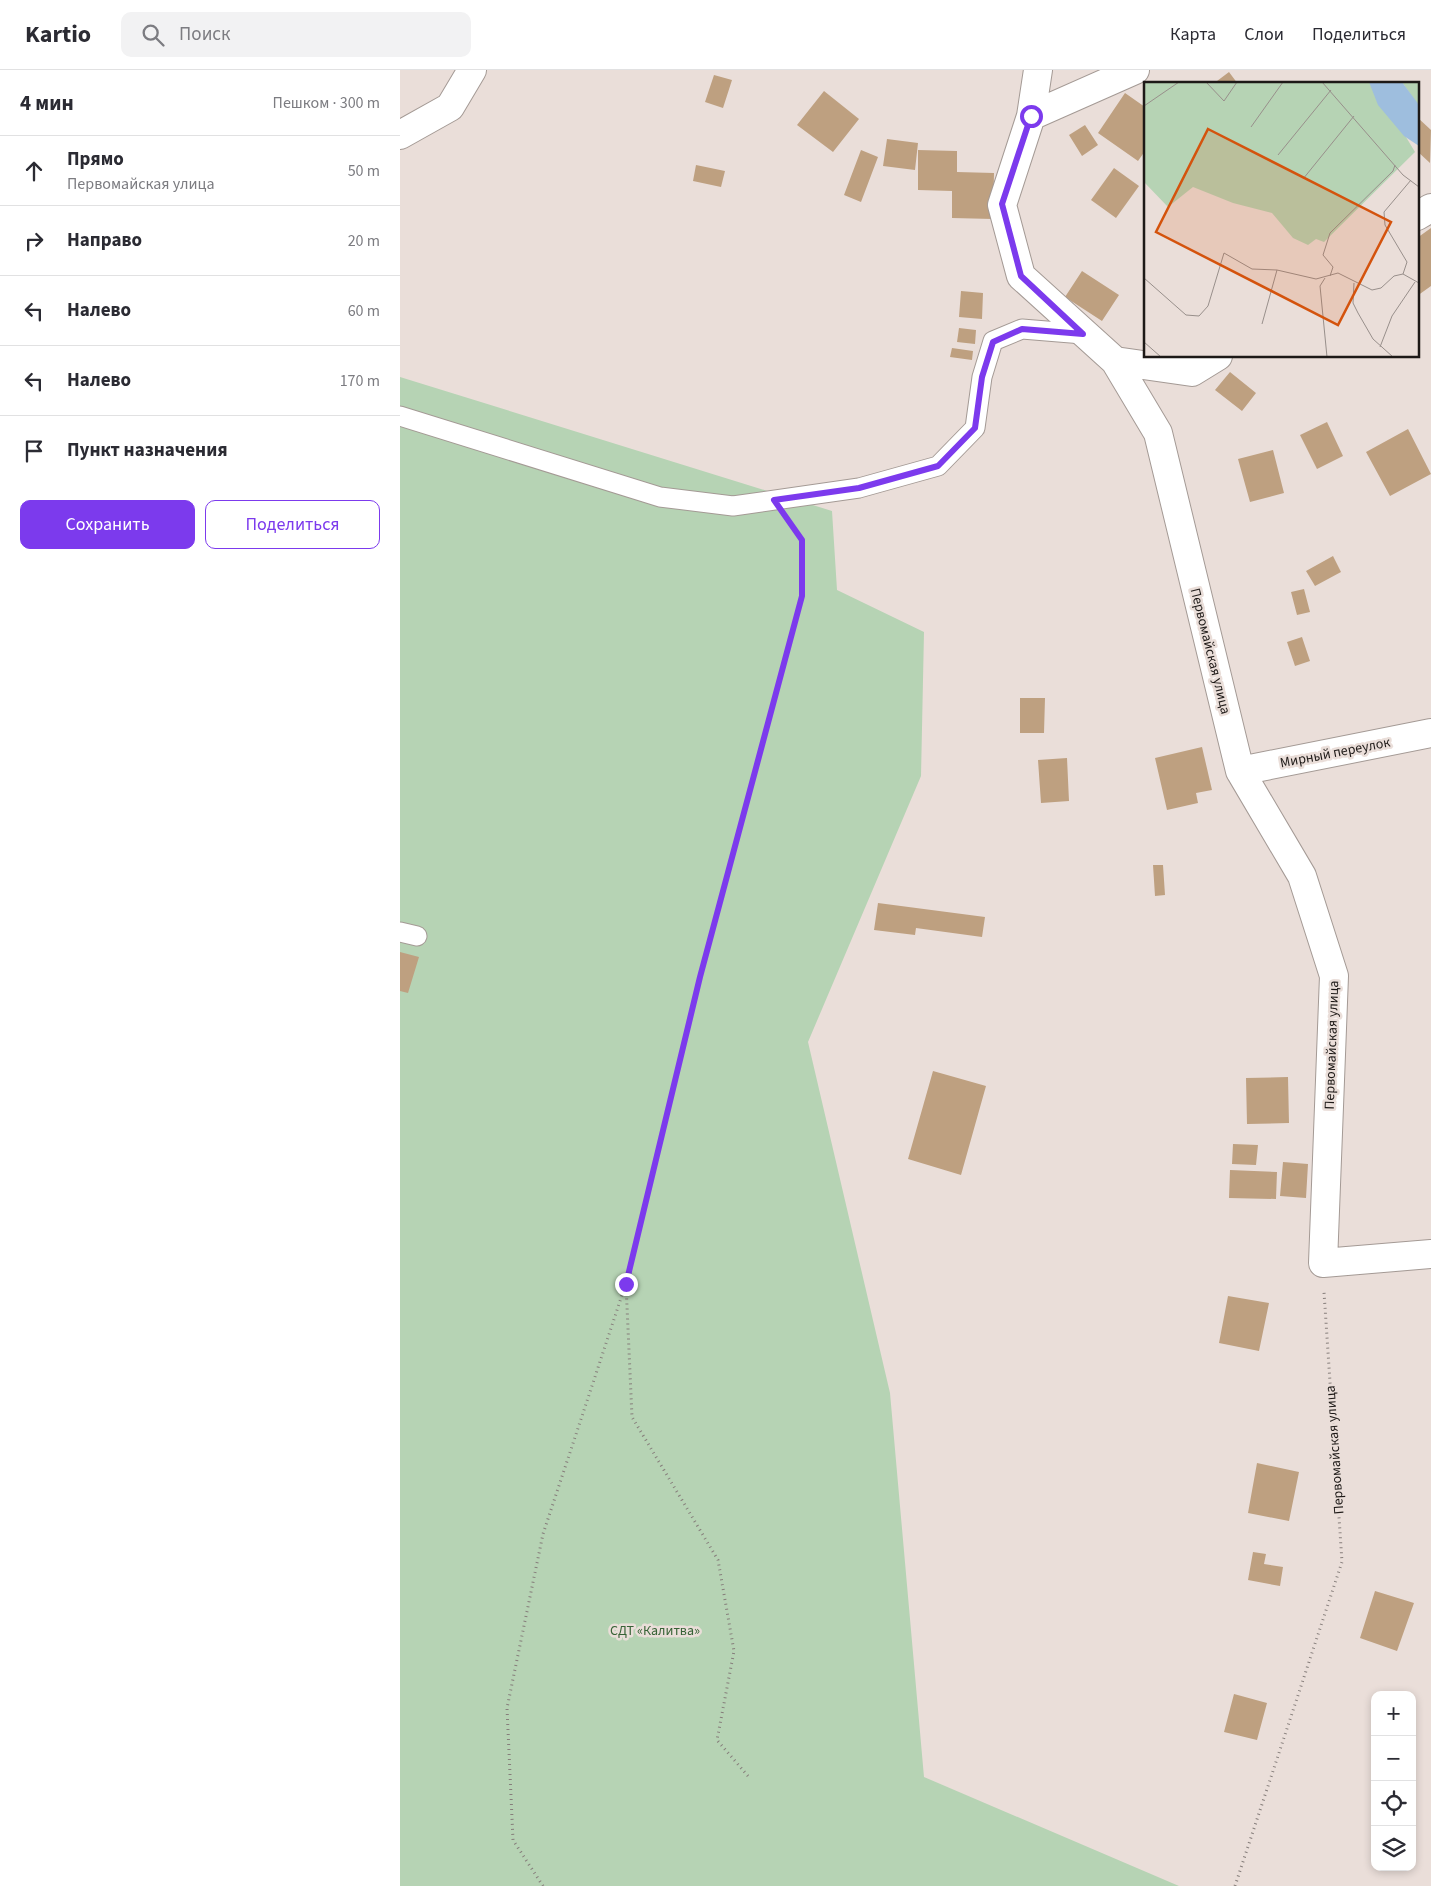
<!DOCTYPE html>
<html lang="ru">
<head>
<meta charset="utf-8">
<style>
  :root { --surface:#fff; --page:#f2f2f3; --text:#2b2b33; --muted:#7c7c81; --line:#e1e1e2; --accent:#7c3aed }
  body { margin:0; font-family:"Source Sans 3",sans-serif; background:var(--page); color:var(--text) }
  .controls { position:absolute; right:15px; bottom:15px; display:grid; overflow:hidden; border-radius:10px; box-shadow:0 2px 8px #0003 }
  .controls button { width:45px; height:45px; display:grid; place-items:center; padding:0; border:0; border-bottom:1px solid var(--line); background:var(--surface); color:var(--text); font:25px sans-serif }
  .stop { position:absolute; width:15px; height:15px; margin:-11px; border:4px solid #7c3aed; border-radius:50%; background:#fff }
  .stop.end { background:#7c3aed; border-color:#fff; box-shadow:0 1px 5px #0008 }
  .list { margin:0; padding:0; list-style:none }
  h2 { display:flex; justify-content:space-between; align-items:center; height:65px; margin:0; padding:0 20px; font-size:21px }
  h2 small { font-size:16px; font-weight:400; color:var(--muted) }
  .list li { display:grid; grid-template-columns:32px 1fr auto; gap:15px; align-items:center; box-sizing:border-box; height:70px; padding:0 20px; border-top:1px solid var(--line) }
  .list b { display:block; font-size:19px; white-space:nowrap }
  .list p { margin:0; font-size:16px; white-space:nowrap; color:var(--muted) }
  .list em { font-size:16px; font-style:normal; color:var(--muted) }
  .actions { display:flex; gap:10px; padding:15px 20px }
  .actions a { flex:1; padding:11px 0; border:1px solid var(--accent); border-radius:10px; text-align:center; font-size:18px; color:var(--accent) }
  .actions .main { background:var(--accent); color:#fff }
  .icon { flex:none; width:28px; height:28px; fill:none; stroke:currentColor; stroke-width:2; stroke-linecap:round; stroke-linejoin:round }
  .map { position:relative; flex:none; width:1031px; height:1816px; overflow:hidden }
  header { display:flex; align-items:center; gap:30px; box-sizing:border-box; height:70px; padding:0 25px; background:var(--surface); border-bottom:1px solid var(--line) }
  header strong { font-size:24px }
  nav { display:flex; gap:28px; margin-inline-start:auto; font-size:18px }
  .search { width:350px; height:45px; background:var(--page); display:flex; align-items:center; gap:12px; box-sizing:border-box; padding:0 18px; border-radius:10px; color:var(--muted); font-size:19px }
  main { display:flex }
  aside { flex:1; background:var(--surface) }
  .map>svg:first-child { display:block }
</style>
</head>
<body>
<header>
<strong>Kartio</strong>
<div class="search"><svg class="icon" aria-label="search" viewBox="0 0 24 24"><circle cx="10" cy="10" r="6"/><path d="M15 15l6 6"/></svg>Поиск</div>
<nav><a>Карта</a><a>Слои</a><a>Поделиться</a></nav>
</header>
<main>
<aside>
<h2>4 мин<small>Пешком · 300 m</small></h2>
<ul class="list">
<li><svg class="icon" aria-label="ahead" viewBox="0 0 24 24"><path d="M12 20V5M6 11l6-6 6 6"/></svg><div><b>Прямо</b><p>Первомайская улица</p></div><em>50 m</em></li>
<li><svg class="icon" aria-label="right" viewBox="0 0 24 24"><path d="M7 20v-9h11M14 6l5 5-5 5"/></svg><div><b>Направо</b></div><em>20 m</em></li>
<li><svg class="icon" aria-label="left" viewBox="0 0 24 24"><path d="M17 20v-9H6M10 6l-5 5 5 5"/></svg><div><b>Налево</b></div><em>60 m</em></li>
<li><svg class="icon" aria-label="left" viewBox="0 0 24 24"><path d="M17 20v-9H6M10 6l-5 5 5 5"/></svg><div><b>Налево</b></div><em>170 m</em></li>
<li><svg class="icon" aria-label="arrive" viewBox="0 0 24 24"><path d="M6 21V4h12l-3 4 3 4H6"/></svg><div><b>Пункт назначения</b></div></li>
</ul>
<div class="actions"><a class="main">Сохранить</a><a>Поделиться</a></div>
</aside>
<div class="map">
<svg width="1031" height="1816" viewBox="0 0 1031 1816">
  <rect width="100%" height="100%" fill="#eaded9"/>
  <path fill="#b6d3b4" d="M0,307L432,441L437,520L524,562L521,706L408,972L490,1323L524,1707L779,1816H0Z"/>
  <path fill="#bea080" d="M829,2L838,14H813Z
    M314,5L332,10L323,38L305,32Z
    M424,21L459,49L433,82L397,55Z
    M725,23L745,37V81L738,91L698,63Z
    M1017,47L1031,60L1030,93L1017,81Z
    M685,55L698,75L682,86L669,65Z
    M487,69L518,73L515,100L483,96Z
    M461,80L478,87L461,132L444,125Z
    M518,80L557,81V102L594,103L593,149L552,148V121L518,120Z
    M296,95L325,101L321,117L293,111Z
    M714,98L739,116L716,148L691,130Z
    M1031,158V216L1017,226V168Z
    M682,201L719,225L702,251L665,227Z
    M561,221L583,223L582,249L559,247Z
    M559,258L576,260L575,274L557,272Z
    M552,278L573,281L572,290L550,287Z
    M830,302L856,323L842,341L815,320Z
    M927,352L943,386L917,399L900,365Z
    M1008,359L1031,404L990,426L966,382Z
    M873,380L884,423L850,432L838,389Z
    M933,486L941,502L915,516L906,501Z
    M904,519L910,542L897,545L891,522Z
    M902,567L910,591L895,596L887,572Z
    M620,628H645L644,663H620Z
    M802,677L812,720L796,723L798,733L767,740L755,688Z
    M667,688L669,731L641,733L638,690Z
    M753,795H763L765,825L755,826Z
    M478,833L585,847L582,867L516,858L515,865L474,860Z
    M0,882L19,887L8,923L0,921Z
    M533,1001L586,1016L561,1105L508,1089Z
    M888,1007L889,1053L847,1054L846,1008Z
    M833,1074L858,1075L856,1095L832,1094Z
    M883,1092L908,1094L906,1128L880,1126Z
    M830,1100L877,1102L876,1129L829,1128Z
    M828,1226L869,1233L859,1281L819,1273Z
    M857,1393L899,1402L889,1451L848,1443Z
    M853,1482L866,1484L864,1494L883,1497L880,1516L848,1510Z
    M975,1521L1014,1533L997,1581L960,1568Z
    M834,1624L867,1633L857,1670L824,1662Z"/>
  <g fill="none" stroke-linecap="round" stroke-linejoin="round">
    <g stroke="#a49a95" stroke-width="21">
      <path id="service" d="M0,346L260,427L333,436L459,418L538,396L575,358L582,307L593,271L622,259L683,264
        M0,862L17,866"/>
    </g>
    <g stroke="#a49a95" stroke-width="30">
      <path id="minor" d="M638,0L631,46L602,135L621,206L715,291L758,363L840,701L902,806L934,906L923,1193L1031,1184
        M631,46L735,0
        M0,65L50,37L72,0
        M1017,146L1031,138
        M715,291L792,302L818,286
        M840,701L1031,663"/>
    </g>
    <path stroke="#867e7b" stroke-width="3" stroke-dasharray="1 4" stroke-linecap="butt" d="M348,1706L317,1670L334,1581L318,1490L232,1347L226,1214L300,907L402,526V470L390,453
      M143,1816L113,1770L107,1638L143,1464L225,1216
      M835,1816L942,1492L924,1222"/>
    <use href="#service" stroke="#fff" stroke-width="19"/>
    <use href="#minor" stroke="#fff" stroke-width="28"/>
  </g>
  <g fill="none" stroke-linecap="round" stroke-linejoin="round">
    <path stroke="#7c3aed" stroke-width="6" d="M226,1214L300,907L402,526V470L374,430L459,418L538,396L575,358L582,307L593,272L622,259L683,264L621,206L602,134L631,46"/>
  </g>
  <g text-anchor="middle" stroke-width="5" stroke-linejoin="round" paint-order="stroke">
    <g font-size="14" fill="#1d1917" stroke="#eaded9">
      <text transform="translate(811 581) rotate(76)" y="5">Первомайская улица</text>
      <text transform="translate(935 682) rotate(-11)" y="5">Мирный переулок</text>
      <text transform="translate(931 975) rotate(-88)" y="5">Первомайская улица</text>
      <text transform="translate(934 1380) rotate(-94)" y="5">Первомайская улица</text>
    </g>
    <g font-size="14" fill="#376336" stroke="#eaded9">
      <text x="255" y="1565">СДТ «Калитва»</text>
    </g>
  </g>
  <g transform="translate(744 12)">
    <rect width="275" height="275" fill="#eaded9"/>
    <path d="M0,0H229L271,70L180,160L172,157L164,163L149,156L128,131L89,121L49,105L24,125L0,100ZM258,0H275V23L272,20Z" fill="#b6d3b4"/>
    <path d="M225,0H258L275,23V64L260,54L234,23Z" fill="#9ebede"/>
    <path fill="none" stroke="#988f8b" stroke-width="1" d="M62,0L80,19L93,0M178,0L259,93L275,105M0,24L35,0M107,45L139,0M134,73L187,8M159,97L210,34M259,192L263,180L241,143L240,130L267,98M186,194L189,185L179,173L186,151L249,89L251,83M0,196L42,233L55,234L64,224L80,171L108,187L133,188L172,197L194,191L228,208L237,206L250,194L259,192L275,201M181,196L176,204L183,275M210,201L209,221L214,231L229,257L249,275M118,242L133,188M0,260L17,275M236,265L248,234L271,200"/>
    <path fill="#d4530d" fill-opacity="0.15" stroke="#d4530d" stroke-width="2.5" d="M64,47L247,140L194,243L12,150Z"/>
    <rect width="275" height="275" fill="none" stroke="#1d1917" stroke-width="2.5"/>
  </g>
</svg>
<div class="controls">
<button>+</button>
<button>−</button>
<button><svg class="icon" aria-label="locate" viewBox="0 0 24 24"><circle cx="12" cy="12" r="6"/><path d="M12 2v4M12 18v4M2 12h4M18 12h4"/></svg></button>
<button><svg class="icon" aria-label="layers" viewBox="0 0 24 24"><path d="M12 4l9 5-9 5-9-5zM3 14l9 5 9-5"/></svg></button>
</div>
<div class="stop" style="left:631px;top:46px"></div>
<div class="stop end" style="left:226px;top:1214px"></div>
</div>
</main>
</body>
</html>
